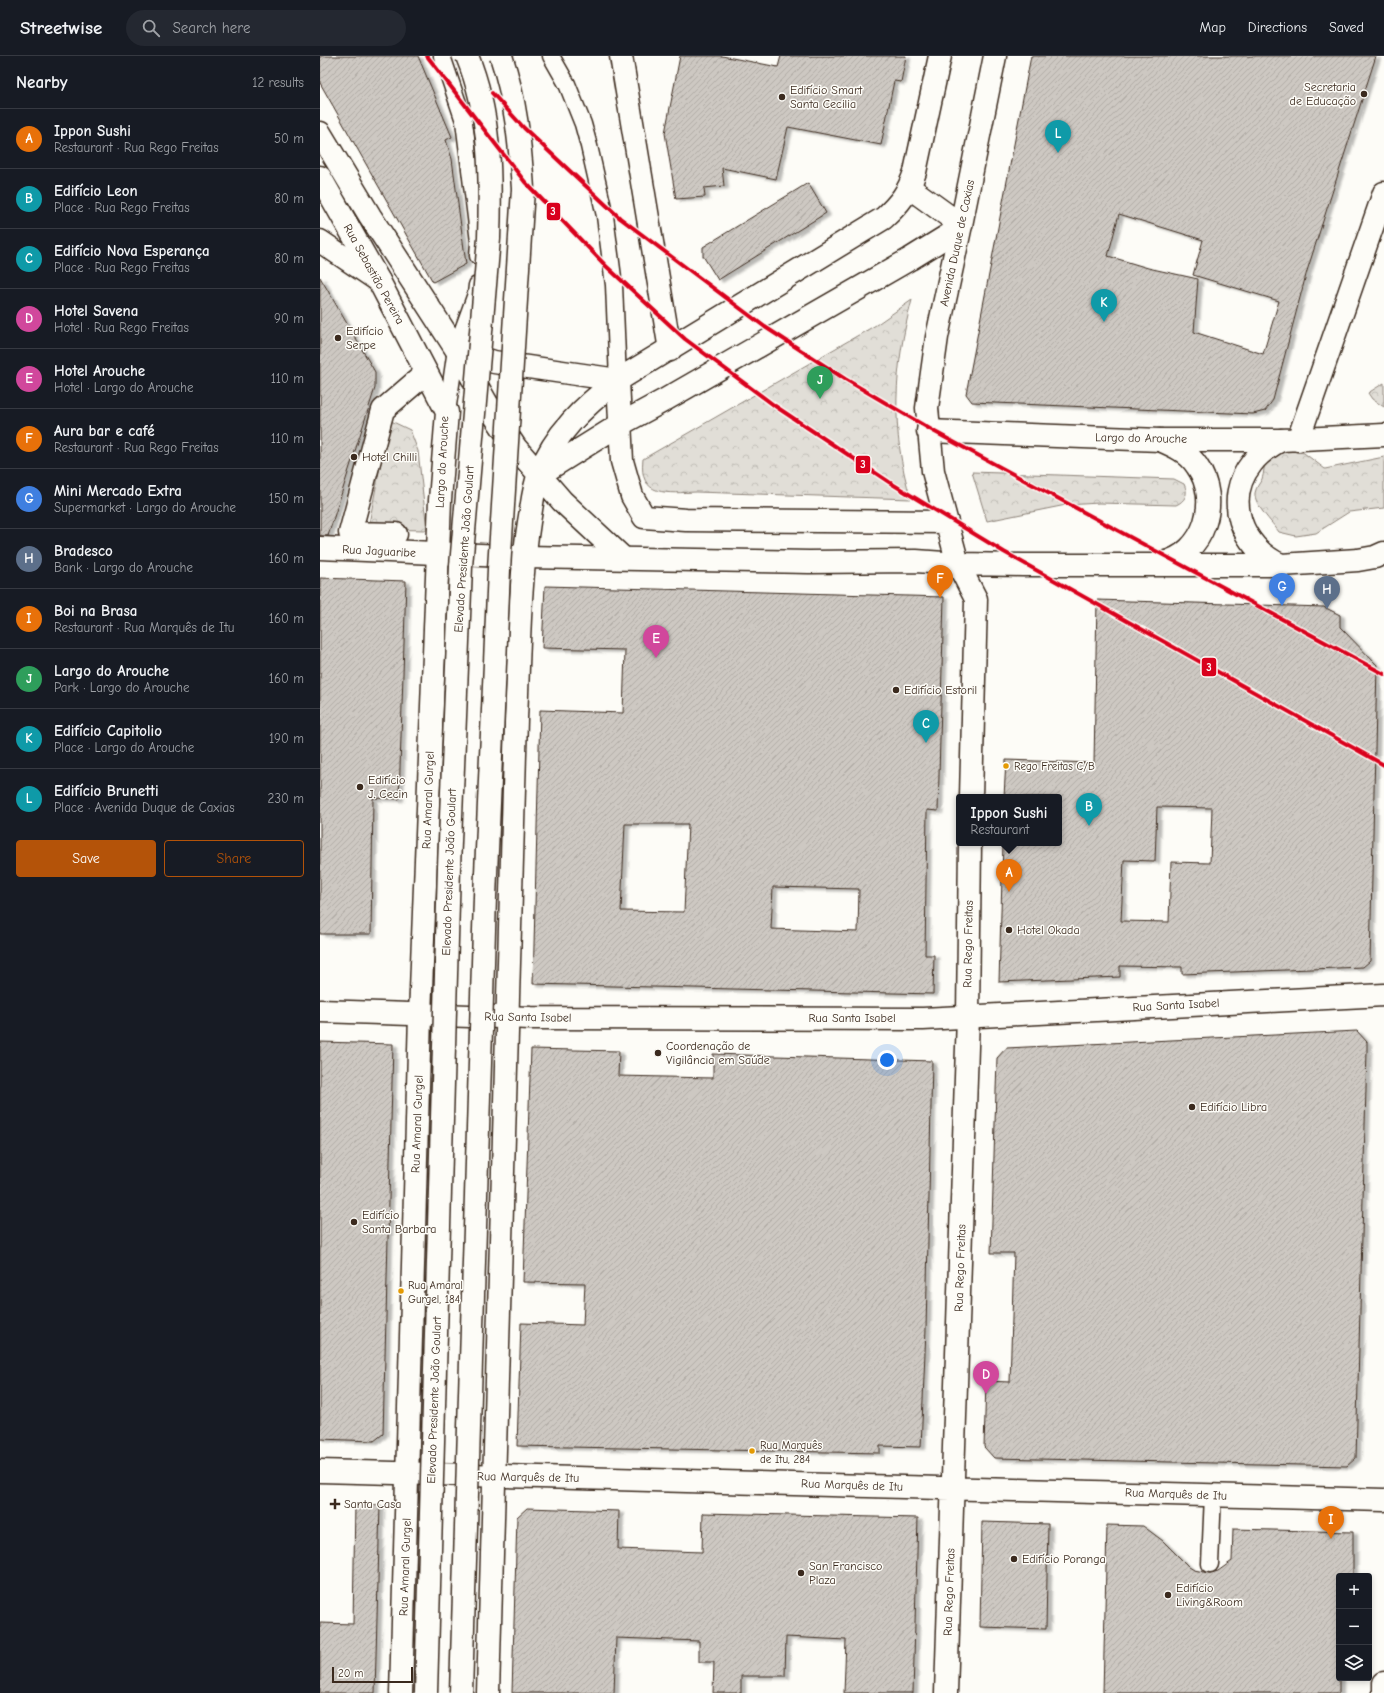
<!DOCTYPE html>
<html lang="en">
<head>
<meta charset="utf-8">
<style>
  :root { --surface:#171b24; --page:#242831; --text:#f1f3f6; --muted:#9ea1a6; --line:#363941; --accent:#b45309 }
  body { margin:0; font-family:"Comic Neue",sans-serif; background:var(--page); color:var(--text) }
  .controls { position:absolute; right:12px; bottom:12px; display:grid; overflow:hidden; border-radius:4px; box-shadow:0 2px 6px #0003 }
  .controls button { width:36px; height:36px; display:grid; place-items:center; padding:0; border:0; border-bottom:1px solid var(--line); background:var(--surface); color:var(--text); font:20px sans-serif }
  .scale { position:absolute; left:12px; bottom:10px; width:81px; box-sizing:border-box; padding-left:4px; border:2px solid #3b2a1e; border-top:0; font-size:11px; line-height:14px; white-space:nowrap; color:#3b2a1e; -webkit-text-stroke:3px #fdfcf7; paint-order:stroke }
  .you { position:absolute; left:567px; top:1004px; width:14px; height:14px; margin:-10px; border:3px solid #fff; border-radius:50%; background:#1a73e8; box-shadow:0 0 0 6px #1a73e833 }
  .badge { display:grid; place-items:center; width:26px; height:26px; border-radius:50%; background:var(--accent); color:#fff; font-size:13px; font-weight:700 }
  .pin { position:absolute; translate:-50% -33px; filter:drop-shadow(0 1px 2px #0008) }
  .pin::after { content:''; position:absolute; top:21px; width:14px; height:12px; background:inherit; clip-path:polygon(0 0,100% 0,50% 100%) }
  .popup { position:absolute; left:636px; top:738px; width:106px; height:52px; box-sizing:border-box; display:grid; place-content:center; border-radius:4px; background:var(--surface); filter:drop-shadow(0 1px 3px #0005); font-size:13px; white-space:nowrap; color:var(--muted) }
  .popup b { font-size:15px; color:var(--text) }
  .popup::after { content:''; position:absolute; left:50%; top:100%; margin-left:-8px; border:8px solid transparent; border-top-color:var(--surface) }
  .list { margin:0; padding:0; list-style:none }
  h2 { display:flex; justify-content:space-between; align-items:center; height:52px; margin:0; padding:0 16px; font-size:17px }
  h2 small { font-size:13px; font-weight:400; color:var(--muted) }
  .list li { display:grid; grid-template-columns:26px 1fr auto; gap:12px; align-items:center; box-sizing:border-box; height:60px; padding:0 16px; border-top:1px solid var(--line) }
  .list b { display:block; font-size:15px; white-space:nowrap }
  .list p { margin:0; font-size:13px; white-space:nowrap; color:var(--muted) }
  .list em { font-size:13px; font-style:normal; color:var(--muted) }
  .actions { display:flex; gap:8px; padding:12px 16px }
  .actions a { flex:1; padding:9px 0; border:1px solid var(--accent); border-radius:4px; text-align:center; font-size:14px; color:var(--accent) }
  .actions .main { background:var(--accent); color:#fff }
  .icon { flex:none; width:22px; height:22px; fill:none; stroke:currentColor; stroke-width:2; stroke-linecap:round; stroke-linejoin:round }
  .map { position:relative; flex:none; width:1064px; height:1637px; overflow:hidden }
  header { display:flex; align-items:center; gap:24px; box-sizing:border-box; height:56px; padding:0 20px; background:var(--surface); border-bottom:1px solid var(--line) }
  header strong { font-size:19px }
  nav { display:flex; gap:22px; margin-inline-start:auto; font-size:14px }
  .search { width:280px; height:36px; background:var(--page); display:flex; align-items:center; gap:10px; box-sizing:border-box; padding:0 14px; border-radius:22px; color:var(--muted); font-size:15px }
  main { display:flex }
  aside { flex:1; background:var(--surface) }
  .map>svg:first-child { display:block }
</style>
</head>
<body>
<header>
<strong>Streetwise</strong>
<div class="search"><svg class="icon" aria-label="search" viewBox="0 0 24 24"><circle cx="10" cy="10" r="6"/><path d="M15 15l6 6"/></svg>Search here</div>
<nav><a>Map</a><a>Directions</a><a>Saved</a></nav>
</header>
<main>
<aside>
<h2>Nearby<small>12 results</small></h2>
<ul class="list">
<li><span class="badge" style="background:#e8710a">A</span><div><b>Ippon Sushi</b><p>Restaurant · Rua Rego Freitas</p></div><em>50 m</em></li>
<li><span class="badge" style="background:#0f9aa8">B</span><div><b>Edifício Leon</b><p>Place · Rua Rego Freitas</p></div><em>80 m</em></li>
<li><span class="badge" style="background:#0f9aa8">C</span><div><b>Edifício Nova Esperança</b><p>Place · Rua Rego Freitas</p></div><em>80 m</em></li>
<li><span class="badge" style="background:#d1479c">D</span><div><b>Hotel Savena</b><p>Hotel · Rua Rego Freitas</p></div><em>90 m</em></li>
<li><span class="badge" style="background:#d1479c">E</span><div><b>Hotel Arouche</b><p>Hotel · Largo do Arouche</p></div><em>110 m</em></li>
<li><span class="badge" style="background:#e8710a">F</span><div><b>Aura bar e café</b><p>Restaurant · Rua Rego Freitas</p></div><em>110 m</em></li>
<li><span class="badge" style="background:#3f7fe0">G</span><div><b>Mini Mercado Extra</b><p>Supermarket · Largo do Arouche</p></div><em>150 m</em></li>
<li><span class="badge" style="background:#5c6f8a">H</span><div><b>Bradesco</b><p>Bank · Largo do Arouche</p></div><em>160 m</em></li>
<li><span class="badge" style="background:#e8710a">I</span><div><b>Boi na Brasa</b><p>Restaurant · Rua Marquês de Itu</p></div><em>160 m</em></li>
<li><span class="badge" style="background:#2e9e5b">J</span><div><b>Largo do Arouche</b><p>Park · Largo do Arouche</p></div><em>160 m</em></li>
<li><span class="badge" style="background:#0f9aa8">K</span><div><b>Edifício Capitolio</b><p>Place · Largo do Arouche</p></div><em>190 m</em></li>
<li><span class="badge" style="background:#0f9aa8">L</span><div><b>Edifício Brunetti</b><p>Place · Avenida Duque de Caxias</p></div><em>230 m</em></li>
</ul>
<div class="actions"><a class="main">Save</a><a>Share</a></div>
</aside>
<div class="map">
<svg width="1064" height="1637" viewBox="0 0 1064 1637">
  <defs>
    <pattern id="forest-crowns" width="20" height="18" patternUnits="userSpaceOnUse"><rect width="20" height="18" fill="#e1ded7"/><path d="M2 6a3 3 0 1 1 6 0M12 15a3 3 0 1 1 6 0" fill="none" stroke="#c2bfb8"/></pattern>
    <pattern id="building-hatch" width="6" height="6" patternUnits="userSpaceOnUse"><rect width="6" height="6" fill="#cdc8c2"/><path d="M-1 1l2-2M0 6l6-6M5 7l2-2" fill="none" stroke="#b1aca6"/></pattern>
    <filter id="shadow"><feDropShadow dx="4.5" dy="2.5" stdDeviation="1" flood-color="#0004"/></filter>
  </defs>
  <rect width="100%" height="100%" fill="#fdfcf7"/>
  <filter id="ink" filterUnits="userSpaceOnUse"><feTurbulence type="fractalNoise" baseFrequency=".025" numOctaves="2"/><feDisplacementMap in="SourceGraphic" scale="8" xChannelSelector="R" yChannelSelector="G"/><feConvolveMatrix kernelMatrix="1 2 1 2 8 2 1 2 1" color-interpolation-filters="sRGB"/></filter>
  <g filter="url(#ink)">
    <path fill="url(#forest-crowns)" stroke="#8e847a" d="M592,244C574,310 570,376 591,443L376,436C349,437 318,442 323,403L556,269Z
      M1064,327V351L1052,343L1048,337Z
      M69,364L90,374L98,395L107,474L48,473Z
      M967,394L984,397L1005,413L1064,401V452L1029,456L996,477L976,480L959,476C952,466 934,449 935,437C936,431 940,427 942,423C944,418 944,410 945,404L952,398Z
      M652,416L854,423L864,428C869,438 865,445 856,449L779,447L746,449L667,465Z"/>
    <path fill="url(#building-hatch)" stroke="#3b2a1e" fill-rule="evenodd" filter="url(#shadow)" d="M0,0H98L132,81L126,84L132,103L146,208L113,226L0,27Z
      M360,0H402L458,11L461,0H586L581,26L574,25L561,89L468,71L456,123L402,112L404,130L384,132L385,141L356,143L345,77Z
      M711,0H1056L987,215L953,344L945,355L933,358L652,346L646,338ZM799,158L883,184L873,219L959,245L943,298L874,276L878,223L828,212L788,200Z
      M488,127L506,157L398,224L383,200V191Z
      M0,221L55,316V332L8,480H0Z
      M0,522L86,525L79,743L53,742L51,878H0Z
      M225,530L624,541L618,755L607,754L605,899H614L613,938L213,928L220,654L303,657L305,594L222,592ZM305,768H368L364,856L301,855ZM453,831L539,833L538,876L451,873Z
      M777,544L1004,551L1020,559V571L1057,609L1050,905L1043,911L862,918V911L800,910V921L679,926L683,787H739V741H684L686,704L774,707ZM837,751L892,752L890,807L851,806L849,866L801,865L804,804L835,805Z
      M1037,975L1047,986V995L1036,1402L1027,1410L674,1402L664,1391L666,1325L690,1326L694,1197H671L677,1002L686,992Z
      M0,986L73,988L63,1378L54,1385L0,1383Z
      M211,993L299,995L298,1020L393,1022V998L612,1005L606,1273L601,1391L560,1390V1397L197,1390L201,1267L263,1269L265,1227L203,1226Z
      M35,1448L60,1449L55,1637H0V1567L33,1568Z
      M207,1452L299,1455L298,1493L382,1496L383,1457L598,1462L593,1637H524L526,1584L466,1581L465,1620H421V1637H393L394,1606H379V1585L296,1582L294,1637H192L197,1461Z
      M662,1466L728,1468L726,1573L660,1571Z
      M787,1469L823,1470L843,1485L869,1511L874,1514L890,1517L898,1515L912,1505L913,1473L1033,1476V1520H1019V1637H783Z"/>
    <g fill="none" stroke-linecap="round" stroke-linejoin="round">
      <g stroke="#3b2a1e" stroke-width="19">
        <path id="service" d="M122,0L144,65L159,186L158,200
          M231,0L247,28L263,68L269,90L285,160L294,229L298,324
          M127,356L136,293L156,238L157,229
          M890,1508L893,1439"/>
      </g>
      <g stroke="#3b2a1e" stroke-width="25">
        <path id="pedestrian" d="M76,478L30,477L63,354L106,317"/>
      </g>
      <g stroke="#3b2a1e" stroke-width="25">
        <path id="minor" d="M301,0L350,294
          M608,375L840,384H961L1064,379
          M978,384L1064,137
          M0,955L211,962L603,963L1064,939
          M1064,1637V1627"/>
      </g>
      <g stroke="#3b2a1e" stroke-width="25">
        <path id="tertiary" d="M641,169L617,281L607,352L613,415L638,508L656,543L651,741
          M0,185L59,225
          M298,324L302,405L312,440L324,461L366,464L627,466
          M840,384C854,390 868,396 877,410C901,444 885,498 842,507
          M0,492L204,501L489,506L596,505L638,508L703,509H961L1038,504L1055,501L1064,497
          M961,509C921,491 903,443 932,407C940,396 950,390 961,384
          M0,1415L1064,1444
          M626,1637L648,960L650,787"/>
      </g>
      <g stroke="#3b2a1e" stroke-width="25">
        <path id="secondary" d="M0,77L50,160L136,293L170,353L196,392L242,445L303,502
          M0,121L59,225L127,356L120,444L100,959L81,1637
          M590,132L641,169
          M641,169L675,0
          M141,295L174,306L298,324
          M219,419L299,369L343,345L590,203L632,177L641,169
          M168,1637L196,663C199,597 199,530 209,466C212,450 213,433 219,418C234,378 264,350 298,324L564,162C580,147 588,137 595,116L620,0"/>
      </g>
      <use href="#service" stroke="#fdfcf7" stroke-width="16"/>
      <use href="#pedestrian" stroke="#fdfcf7" stroke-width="22"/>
      <use href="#minor" stroke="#fdfcf7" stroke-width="22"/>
      <use href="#tertiary" stroke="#fdfcf7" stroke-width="22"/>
      <use href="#secondary" stroke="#fdfcf7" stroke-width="22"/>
      <g stroke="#3b2a1e" stroke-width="25" stroke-linecap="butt">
        <path id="trunk-bridge" d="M106,1637L129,811L141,510L169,182C171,121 171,58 147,0
          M141,1637L165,841L179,513L203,133C200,87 196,45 181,0"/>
      </g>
      <use href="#trunk-bridge" stroke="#fdfcf7" stroke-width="22"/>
      <g stroke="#fdfcf7" stroke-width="7">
        <path id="metro-1" d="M107,0L205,126L286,210L365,283L455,350L569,426L684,496L1064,709
          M172,37L204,72L300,162L445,271L525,323L615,376L1064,618"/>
      </g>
      <use href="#metro-1" stroke="#d9001c" stroke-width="4"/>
    </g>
  </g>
  <g fill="#3b2a1e" stroke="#fdfcf7" stroke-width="1.5">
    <circle cx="1044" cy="38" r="4"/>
    <circle cx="462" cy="41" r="4"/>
    <circle cx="18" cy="282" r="4"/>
    <circle cx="34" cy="401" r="4"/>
    <circle cx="576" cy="634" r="4"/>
    <circle cx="40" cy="731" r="4"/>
    <circle cx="689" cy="874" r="4"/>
    <circle cx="338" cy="997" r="4"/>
    <circle cx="872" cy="1051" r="4"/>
    <circle cx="34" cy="1166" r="4"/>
    <path d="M13 1442h4v4h4v4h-4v4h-4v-4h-4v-4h4z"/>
    <circle cx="694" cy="1503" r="4"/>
    <circle cx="481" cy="1517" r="4"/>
    <circle cx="848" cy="1539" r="4"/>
  </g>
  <g fill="#e49a03" stroke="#fdfcf7" stroke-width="1.5">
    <circle cx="686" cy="710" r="3.5"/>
    <circle cx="81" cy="1235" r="3.5"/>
    <circle cx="432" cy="1395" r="3.5"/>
  </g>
  <g text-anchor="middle" stroke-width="3" stroke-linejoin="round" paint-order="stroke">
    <g font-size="11" fill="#3b2a1e" stroke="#fdfcf7" text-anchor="start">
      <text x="694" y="714">Rego Freitas C/B</text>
      <text x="88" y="1233">Rua Amaral<tspan x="88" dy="14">Gurgel, 184</tspan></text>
      <text x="440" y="1393">Rua Marquês<tspan x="440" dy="14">de Itu, 284</tspan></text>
    </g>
    <g font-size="12" fill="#3b2a1e" stroke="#fdfcf7" text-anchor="start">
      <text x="1036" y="35" text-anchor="end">Secretaria<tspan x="1036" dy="14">de Educação</tspan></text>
      <text x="470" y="38">Edifício Smart<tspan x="470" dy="14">Santa Cecilia</tspan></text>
      <text x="26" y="279">Edifício<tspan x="26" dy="14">Serpe</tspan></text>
      <text x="42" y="405">Hotel Chilli</text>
      <text x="584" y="638">Edifício Estoril</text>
      <text x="48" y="728">Edifício<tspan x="48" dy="14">J. Cecin</tspan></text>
      <text x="697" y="878">Hotel Okada</text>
      <text x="346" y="994">Coordenação de<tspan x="346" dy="14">Vigilância em Saúde</tspan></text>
      <text x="880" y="1055">Edifício Libra</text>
      <text x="42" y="1163">Edifício<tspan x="42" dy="14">Santa Barbara</tspan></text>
      <text x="24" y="1452">Santa Casa</text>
      <text x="702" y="1507">Edifício Poranga</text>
      <text x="489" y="1514">San Francisco<tspan x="489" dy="14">Plaza</tspan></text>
      <text x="856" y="1536">Edifício<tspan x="856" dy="14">Living&amp;Room</tspan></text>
    </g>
    <g font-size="12" fill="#3b2a1e" stroke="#fdfcf7">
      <text transform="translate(637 187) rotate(-78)" y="4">Avenida Duque de Caxias</text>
      <text transform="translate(54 218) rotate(61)" y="4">Rua Sebastião Pereira</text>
      <text transform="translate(821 382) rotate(1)" y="4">Largo do Arouche</text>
      <text transform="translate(122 406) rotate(-87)" y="4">Largo do Arouche</text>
      <text transform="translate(144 493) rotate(-86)" y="4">Elevado Presidente João Goulart</text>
      <text transform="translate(59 495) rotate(3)" y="4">Rua Jaguaribe</text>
      <text transform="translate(108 744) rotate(-88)" y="4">Rua Amaral Gurgel</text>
      <text transform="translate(129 816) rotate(-88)" y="4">Elevado Presidente João Goulart</text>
      <text transform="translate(648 888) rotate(-89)" y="4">Rua Rego Freitas</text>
      <text transform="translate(856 949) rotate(-3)" y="4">Rua Santa Isabel</text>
      <text transform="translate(208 961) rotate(1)" y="4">Rua Santa Isabel</text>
      <text x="532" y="966">Rua Santa Isabel</text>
      <text transform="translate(97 1068) rotate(-88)" y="4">Rua Amaral Gurgel</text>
      <text transform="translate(640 1212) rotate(-88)" y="4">Rua Rego Freitas</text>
      <text transform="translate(114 1344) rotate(-88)" y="4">Elevado Presidente João Goulart</text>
      <text transform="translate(208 1421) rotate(1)" y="4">Rua Marquês de Itu</text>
      <text transform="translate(532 1429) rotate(2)" y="4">Rua Marquês de Itu</text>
      <text transform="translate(856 1438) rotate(2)" y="4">Rua Marquês de Itu</text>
      <text transform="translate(85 1511) rotate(-88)" y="4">Rua Amaral Gurgel</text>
      <text transform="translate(629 1536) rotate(-88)" y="4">Rua Rego Freitas</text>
    </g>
  </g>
  <g stroke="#fdfcf7" stroke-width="1.5">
    <rect x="226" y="146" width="15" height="19" rx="4" fill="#d9001c"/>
    <rect x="535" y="399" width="16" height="19" rx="4" fill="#d9001c"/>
    <rect x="881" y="601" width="16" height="20" rx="4" fill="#d9001c"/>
  </g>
  <g font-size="11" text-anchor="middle" font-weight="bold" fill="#fff">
    <text x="233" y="159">3</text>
    <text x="543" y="412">3</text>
    <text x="889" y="615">3</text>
  </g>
</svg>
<div class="controls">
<button>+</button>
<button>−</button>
<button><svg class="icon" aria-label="layers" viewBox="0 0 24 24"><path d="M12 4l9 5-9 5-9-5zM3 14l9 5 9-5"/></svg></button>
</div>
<div class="scale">20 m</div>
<div class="you"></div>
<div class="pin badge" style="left:689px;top:836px;background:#e8710a">A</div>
<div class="popup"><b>Ippon Sushi</b>Restaurant</div>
<div class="pin badge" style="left:769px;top:770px;background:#0f9aa8">B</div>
<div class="pin badge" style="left:606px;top:687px;background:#0f9aa8">C</div>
<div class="pin badge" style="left:666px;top:1338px;background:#d1479c">D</div>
<div class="pin badge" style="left:336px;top:602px;background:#d1479c">E</div>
<div class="pin badge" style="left:620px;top:542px;background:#e8710a">F</div>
<div class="pin badge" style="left:962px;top:550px;background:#3f7fe0">G</div>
<div class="pin badge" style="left:1007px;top:553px;background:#5c6f8a">H</div>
<div class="pin badge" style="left:1011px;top:1483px;background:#e8710a">I</div>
<div class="pin badge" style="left:500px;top:343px;background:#2e9e5b">J</div>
<div class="pin badge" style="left:784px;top:266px;background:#0f9aa8">K</div>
<div class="pin badge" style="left:738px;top:97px;background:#0f9aa8">L</div>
</div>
</main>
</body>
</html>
